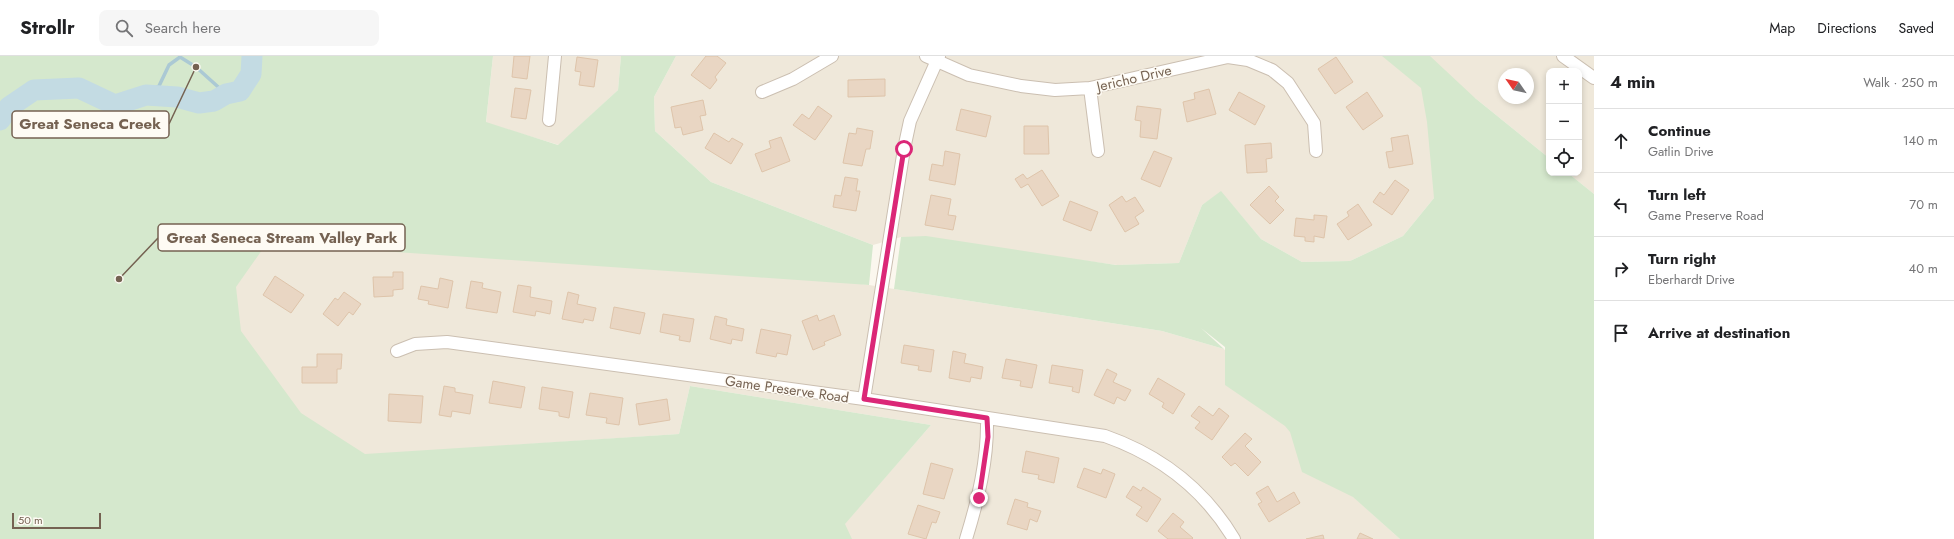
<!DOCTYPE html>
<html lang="en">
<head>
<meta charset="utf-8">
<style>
  :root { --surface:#fff; --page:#f6f6f6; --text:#202124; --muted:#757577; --line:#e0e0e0 }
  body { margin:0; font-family:Jost,sans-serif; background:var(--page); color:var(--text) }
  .controls { position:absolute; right:12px; top:12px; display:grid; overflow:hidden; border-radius:8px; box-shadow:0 2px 6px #0003 }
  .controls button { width:36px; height:36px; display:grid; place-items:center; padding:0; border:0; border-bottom:1px solid var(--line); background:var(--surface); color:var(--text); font:20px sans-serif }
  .compass { position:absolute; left:1498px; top:12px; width:36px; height:36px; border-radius:50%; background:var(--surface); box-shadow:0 2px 6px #0003; rotate:304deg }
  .scale { position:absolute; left:12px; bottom:10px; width:89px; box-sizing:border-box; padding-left:4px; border:2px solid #756252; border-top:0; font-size:11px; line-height:14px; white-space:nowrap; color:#756252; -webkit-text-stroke:3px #fefbf4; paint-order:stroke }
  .stop { position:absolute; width:12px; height:12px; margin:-9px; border:3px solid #db2777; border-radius:50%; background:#fff }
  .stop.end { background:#db2777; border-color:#fff; box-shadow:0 1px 4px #0008 }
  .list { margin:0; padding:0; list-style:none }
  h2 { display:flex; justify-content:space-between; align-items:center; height:52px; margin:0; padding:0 16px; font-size:17px }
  h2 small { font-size:13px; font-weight:400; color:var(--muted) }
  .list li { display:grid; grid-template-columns:26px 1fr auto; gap:12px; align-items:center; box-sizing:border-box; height:64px; padding:0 16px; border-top:1px solid var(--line) }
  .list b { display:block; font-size:15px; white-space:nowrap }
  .list p { margin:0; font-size:13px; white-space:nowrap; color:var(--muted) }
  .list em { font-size:13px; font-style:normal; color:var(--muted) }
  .icon { flex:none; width:22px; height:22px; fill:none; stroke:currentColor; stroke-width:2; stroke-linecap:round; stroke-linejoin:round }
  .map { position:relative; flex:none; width:1594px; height:483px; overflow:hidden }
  header { display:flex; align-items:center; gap:24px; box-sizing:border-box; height:56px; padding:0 20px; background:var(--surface); border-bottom:1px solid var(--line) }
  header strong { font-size:19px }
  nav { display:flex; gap:22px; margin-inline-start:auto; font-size:14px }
  .search { width:280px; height:36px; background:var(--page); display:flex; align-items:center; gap:10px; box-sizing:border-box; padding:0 14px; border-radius:8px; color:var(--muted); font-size:15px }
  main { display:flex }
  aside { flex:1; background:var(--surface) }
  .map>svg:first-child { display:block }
</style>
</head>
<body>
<header>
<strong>Strollr</strong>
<div class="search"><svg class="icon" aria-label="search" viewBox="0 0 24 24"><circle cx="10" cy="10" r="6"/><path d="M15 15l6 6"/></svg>Search here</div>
<nav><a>Map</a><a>Directions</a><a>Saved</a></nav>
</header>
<main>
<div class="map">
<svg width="1594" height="483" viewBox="0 0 1594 483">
  <rect width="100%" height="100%" fill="#fbf7ee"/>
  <path fill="#efe8da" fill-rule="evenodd" d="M493,0H621L618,34L559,89L486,67Z
    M676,0H1594V138L1568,117H1579V15H1549V102L1475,42L1434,142L1403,180L1350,205L1302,206L1261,183L1221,136L1202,149L1179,207L1117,209L901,181L873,189L711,126L655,75L654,41ZM1504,18H1528V42H1504Z
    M283,157L869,229L1162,275L1224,293L1315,406L1400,483H831L931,369L690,330L679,378L365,399L191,288Z"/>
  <path fill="#d5e8cd" d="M0,0H493L486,66L558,89L618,34L621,0H676L654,41L655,75L711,126L873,189L869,229L267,187L236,231L241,275L301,357L365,398L679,378L690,330L931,369L845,468L852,483H0Z
    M1382,0H1430L1475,42L1549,102V117H1568L1594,138V483H1400L1353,441L1302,416L1290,376L1285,370L1225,329V291L1201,272L1224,293L1162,275L894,233L901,181L926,180L1116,209L1179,207L1202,149L1221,135L1261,183L1302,206L1350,205L1403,180L1434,142L1427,66L1421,32Z"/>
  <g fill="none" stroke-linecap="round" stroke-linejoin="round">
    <path stroke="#abc9d4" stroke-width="3.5" d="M146,39L159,30L169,9L180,1L196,11L226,38"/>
    <path stroke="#c3dbe3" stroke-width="21" d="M0,64L9,51L34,34L79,32L115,49L146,39L177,41L199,47L214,45L226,38L240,35L251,18L252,0"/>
  </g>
  <path fill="#e9d6c3" stroke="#dec4aa" d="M514,0H530L527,23L512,21Z
    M706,0H717L726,7L715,21L717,24L710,33L691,19Z
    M577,1L598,4L594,31L579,29L581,16L575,15Z
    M1336,1L1353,26L1335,38L1318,13Z
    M885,23V40L848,41V24Z
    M515,32L531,34L526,63L511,61Z
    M1209,33L1216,58L1187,66L1183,46L1195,43L1194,37Z
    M1239,36L1265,50L1255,69L1229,54Z
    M1367,36L1383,60L1363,74L1346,51Z
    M703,44L706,59L700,60L703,74L683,79L681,71L675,72L671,51Z
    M818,50L832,60L815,84L793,69L802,58L809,63Z
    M1137,50L1161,53L1157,83L1140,81L1141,65L1135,64Z
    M961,53L991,60L986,81L956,74Z
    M1024,70H1048L1049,98H1024Z
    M857,72L873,75L870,93H866L862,110L843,107L849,77L856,78Z
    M714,77L729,86L732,82L743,88L731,108L705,92Z
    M1408,79L1413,108L1389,112L1386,96L1393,95L1391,82Z
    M781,81L790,105L762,116L755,98L771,92L769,85Z
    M1271,87L1272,102L1266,103L1267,116L1247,117L1245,89Z
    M945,95L960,98L955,129L929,124L932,108L943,110Z
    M1154,95L1172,102L1160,131L1141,123Z
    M1042,114L1059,140L1042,150L1028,128L1021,132L1015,123L1023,118L1027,123Z
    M845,121L858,123L856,135H860L856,155L833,151L835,139L841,140Z
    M1395,124L1409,134L1392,159L1373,146L1380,136L1384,139Z
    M1269,130L1279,141L1275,145L1284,154L1270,168L1250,149Z
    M931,139L951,143L948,159L956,160L953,174L925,169Z
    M1122,140L1126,146L1135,141L1144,155L1135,161L1139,168L1125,176L1109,149Z
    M1070,145L1098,156L1091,175L1063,164Z
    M1358,148L1372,169L1348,184L1337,168L1349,160L1347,156Z
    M1314,159L1327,160L1324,182L1314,180V186L1305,185V181L1294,180L1296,162L1314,164Z
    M393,216H403V233L393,234V240L374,241L373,221H393Z
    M275,220L304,239L291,257L263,239Z
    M440,222L453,225L448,252L428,248L429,245L418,243L421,230L438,233Z
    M471,225L483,227L482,232L501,236L497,257L466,252Z
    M518,229L531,231L530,241L552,245L550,258L536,255L535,260L513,256Z
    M344,236L361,248L353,259L349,256L338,270L323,258L335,242L338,244Z
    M568,236L579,239L577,248L596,252L593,265L584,263L583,267L562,263Z
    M614,251L645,257L640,278L610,272Z
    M663,258L694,263L690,286L679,284L680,280L660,276Z
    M817,259L819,265L834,259L841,279L824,286L825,289L813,294L802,265Z
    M715,260L727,263L726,269L744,273L742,285L732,283L731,288L710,283Z
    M761,273L791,279L787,299L777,297L776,301L756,297Z
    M904,289L934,294L931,316L918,314L919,310L901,307Z
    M953,295L966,298L964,307L983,311L981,323L971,321L970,326L949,322Z
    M317,298H342L341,313H337V327H302V311H317Z
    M1006,303L1037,309L1032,332L1020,330L1021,325L1002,322Z
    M1052,309L1083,314L1079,337L1072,335L1073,331L1049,327Z
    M1107,313L1117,318L1113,326L1131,334L1125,345L1117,341L1114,348L1094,339Z
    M1158,322L1185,338L1173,358L1162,351L1164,347L1149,338Z
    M493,325L525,331L521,352L489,347Z
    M444,330L455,332V336L473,339L470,358L452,355L451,361L439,359Z
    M542,331L573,336L569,362L559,360V356L539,353Z
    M590,337L623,342L619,369L606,367L607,362L586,359Z
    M389,338L423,340L421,367L388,365Z
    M667,343L670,364L639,369L636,348Z
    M1199,350L1213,360L1219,352L1229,360L1212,384L1195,372L1200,366L1191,360Z
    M1245,377L1252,383L1245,390L1261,406L1248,420L1235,407L1231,410L1222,401Z
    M1026,395L1059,402L1054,427L1038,423L1039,419L1022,416Z
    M931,407L953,413L944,443L923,438Z
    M1084,412L1101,418L1103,413L1115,418L1106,442L1077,431Z
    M1133,430L1141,435L1143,431L1161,443L1147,466L1136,459L1142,451L1126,441Z
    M1268,430L1277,446L1294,436L1300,447L1269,466L1258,448L1262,446L1256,437Z
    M1015,443L1028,447L1027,451L1041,455L1037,466L1030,463L1027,474L1007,468Z
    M918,449L940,456L936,467L932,466L926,483L908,478Z
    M1173,457L1184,466L1180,471L1193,482L1192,483H1168L1158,475Z
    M1360,477L1373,483H1357Z
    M1323,479L1324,483H1306Z"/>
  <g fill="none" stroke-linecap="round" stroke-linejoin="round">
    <g stroke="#cbbfb1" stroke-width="14">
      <path id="minor" d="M926,0L969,19L1021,30L1055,34L1090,32L1228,1L1248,4L1272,14L1288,27L1314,67L1316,95
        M1563,0L1594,22
        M1090,32L1098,95
        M762,36L793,23L832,0
        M549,64L555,0
        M397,295L415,288L447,286L864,343L1105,380C1159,399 1204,433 1234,483
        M864,343L904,93L910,65L939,0
        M966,483C978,444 988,404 987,362"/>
    </g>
    <use href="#minor" stroke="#fff" stroke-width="12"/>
  </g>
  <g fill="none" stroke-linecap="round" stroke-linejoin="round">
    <path stroke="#db2777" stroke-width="5" d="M904,93L864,343L987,362L988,381L979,442"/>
  </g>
  <g text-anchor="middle" stroke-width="3" stroke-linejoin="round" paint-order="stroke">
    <g font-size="14" fill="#756252" stroke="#fefbf4">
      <text transform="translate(1134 22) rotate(-13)" y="5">Jericho Drive</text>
      <text transform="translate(787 333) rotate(8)" y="5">Game Preserve Road</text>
    </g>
  </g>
  <path fill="none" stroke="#756252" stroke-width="1.5" d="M196 11L169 68M119 223L158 182"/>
  <g fill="#756252" stroke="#fefbf4" stroke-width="1.5">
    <circle cx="196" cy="11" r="4"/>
    <circle cx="119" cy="223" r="4"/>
  </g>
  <g fill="#fefbf4" stroke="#756252" stroke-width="1.5">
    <rect x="12" y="55" width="157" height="27" rx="4"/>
    <rect x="158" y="168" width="247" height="27" rx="4"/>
  </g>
  <g font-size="15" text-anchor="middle" font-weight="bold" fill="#756252">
    <text x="90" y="73">Great Seneca Creek</text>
    <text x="282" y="187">Great Seneca Stream Valley Park</text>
  </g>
</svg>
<div class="controls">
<button>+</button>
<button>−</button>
<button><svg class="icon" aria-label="locate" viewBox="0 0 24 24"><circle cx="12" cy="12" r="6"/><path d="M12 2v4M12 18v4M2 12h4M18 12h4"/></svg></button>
</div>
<svg class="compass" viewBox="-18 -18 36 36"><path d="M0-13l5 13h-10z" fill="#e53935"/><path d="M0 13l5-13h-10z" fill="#757577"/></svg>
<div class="scale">50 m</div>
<div class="stop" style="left:904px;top:93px"></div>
<div class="stop end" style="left:979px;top:442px"></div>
</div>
<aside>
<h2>4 min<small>Walk · 250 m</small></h2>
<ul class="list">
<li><svg class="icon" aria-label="ahead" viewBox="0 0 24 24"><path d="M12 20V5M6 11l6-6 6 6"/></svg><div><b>Continue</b><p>Gatlin Drive</p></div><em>140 m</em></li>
<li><svg class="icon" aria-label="left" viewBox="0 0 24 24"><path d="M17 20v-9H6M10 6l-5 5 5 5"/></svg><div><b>Turn left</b><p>Game Preserve Road</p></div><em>70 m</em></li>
<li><svg class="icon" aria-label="right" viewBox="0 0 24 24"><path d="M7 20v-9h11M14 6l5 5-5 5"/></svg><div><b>Turn right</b><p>Eberhardt Drive</p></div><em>40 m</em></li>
<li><svg class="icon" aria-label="arrive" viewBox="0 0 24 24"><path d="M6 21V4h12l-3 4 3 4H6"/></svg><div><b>Arrive at destination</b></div></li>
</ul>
</aside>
</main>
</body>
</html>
